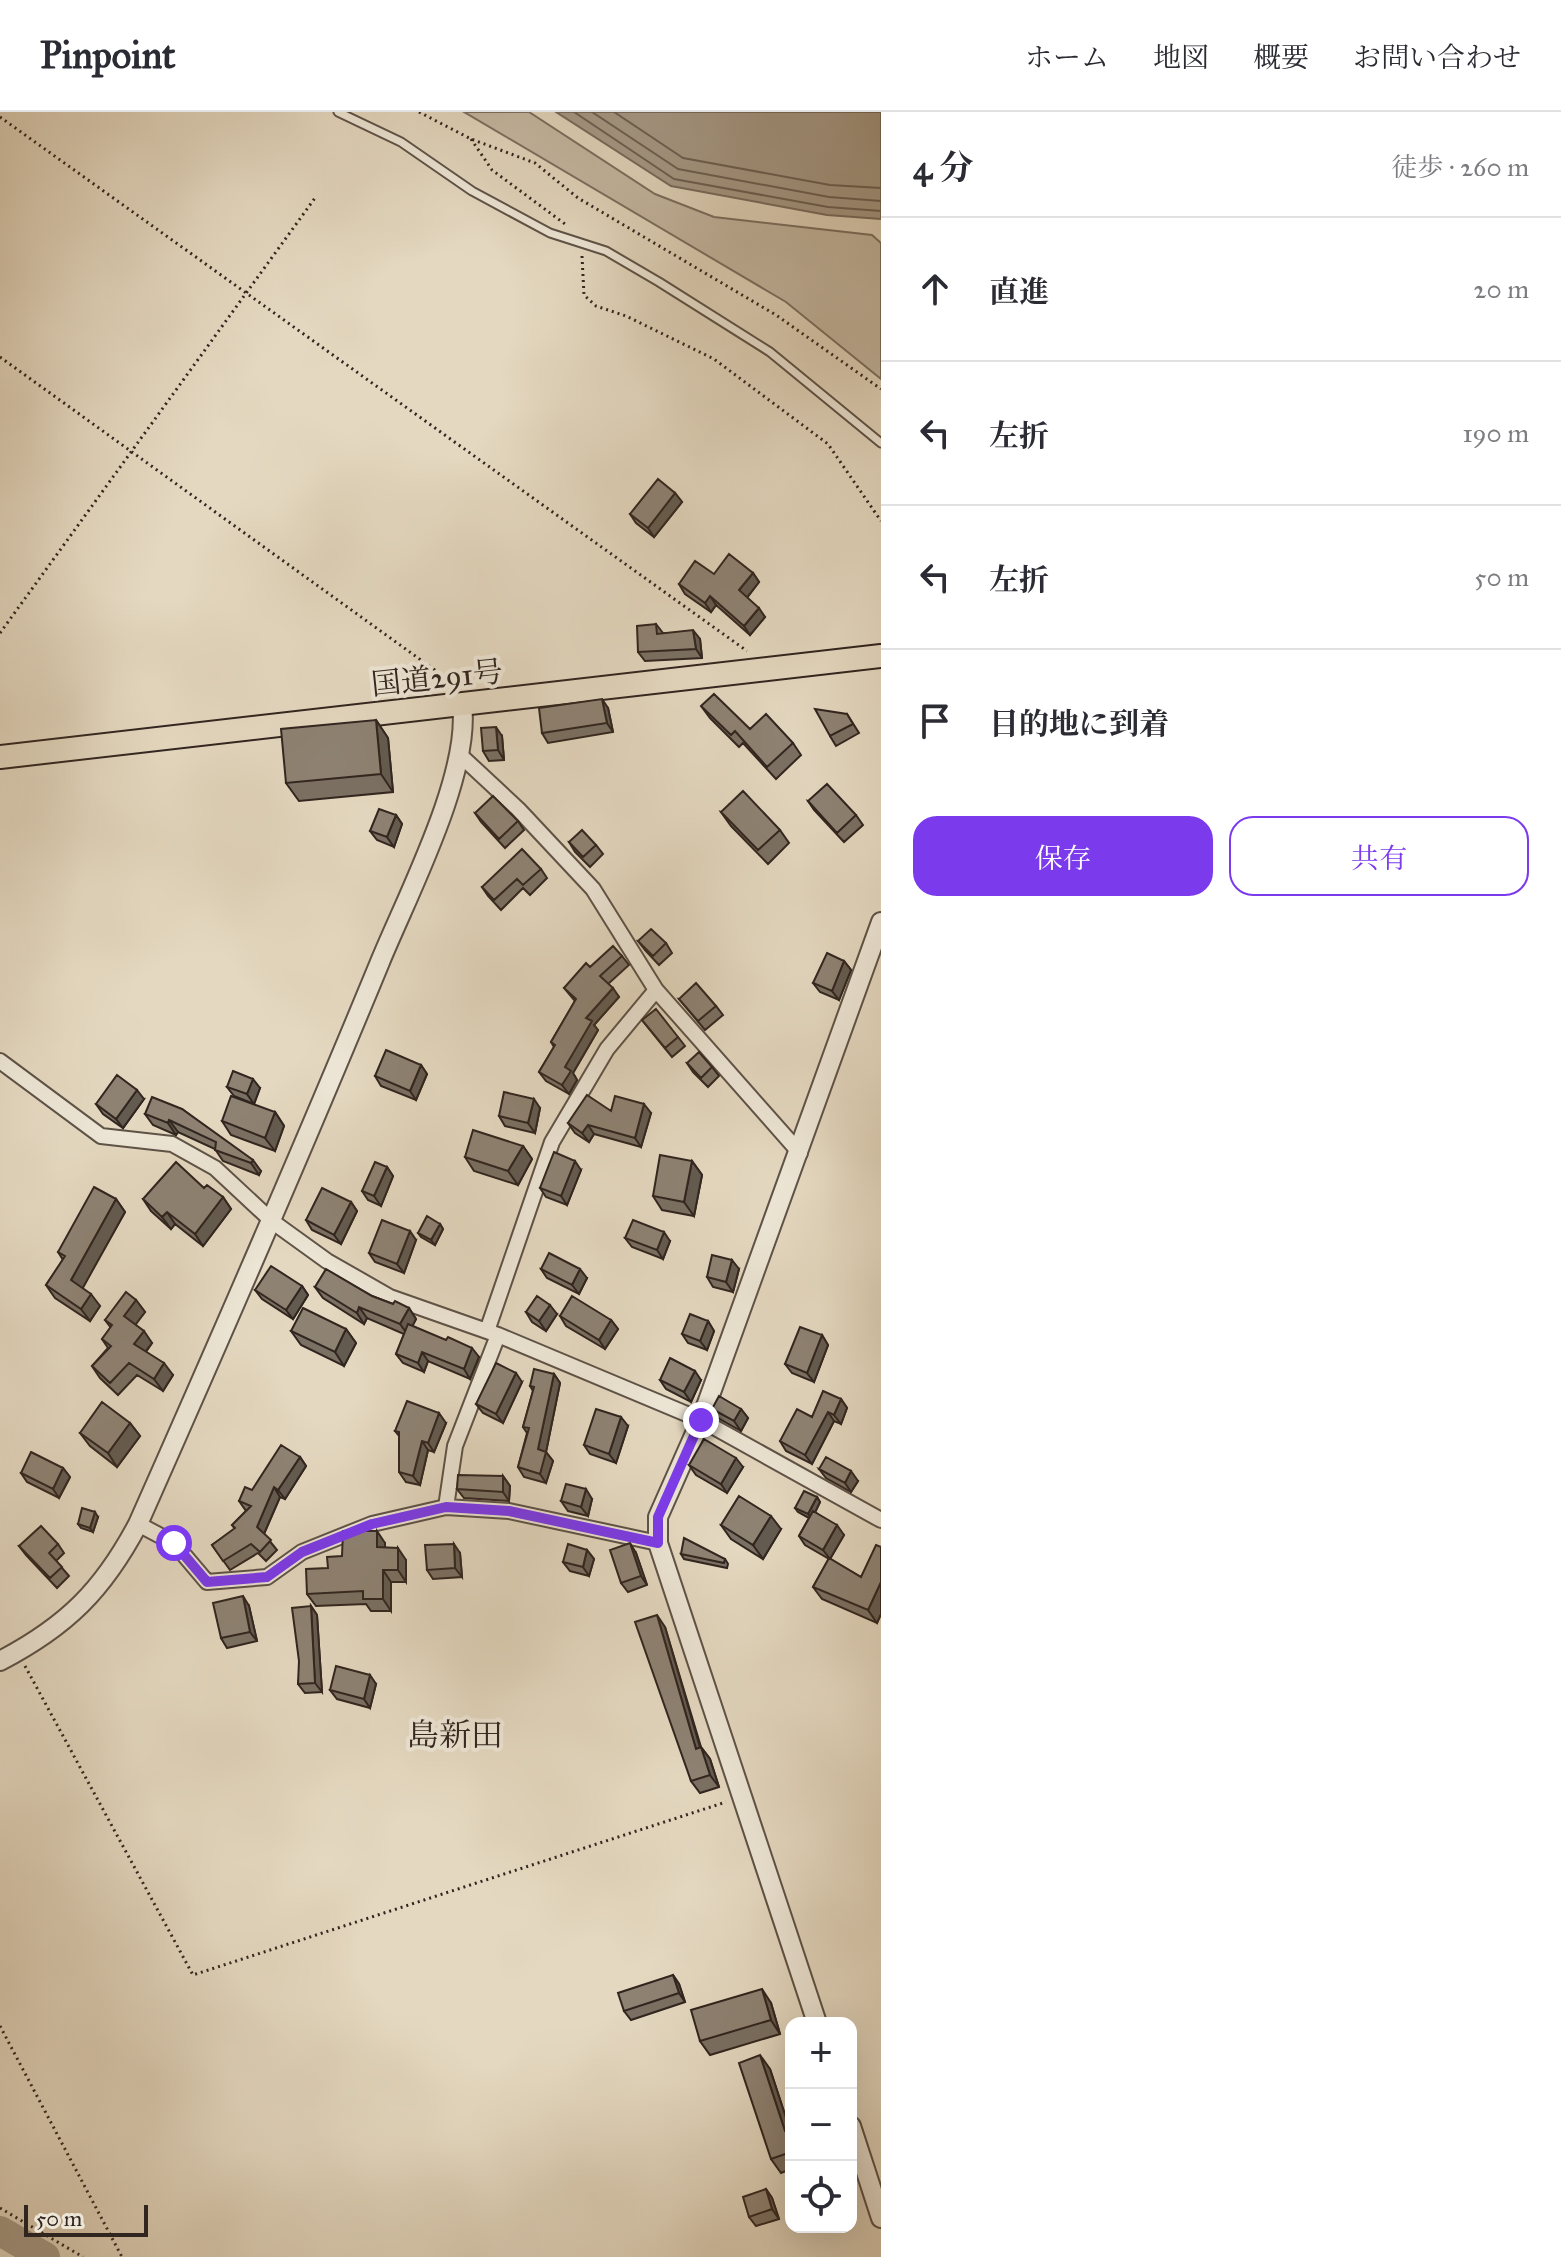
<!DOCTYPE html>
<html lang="ja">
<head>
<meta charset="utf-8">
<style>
  :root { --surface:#fff; --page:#f2f2f3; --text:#2b2b33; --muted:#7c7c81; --line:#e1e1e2; --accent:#7c3aed }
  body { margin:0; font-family:"IM FELL Great Primer","Noto Serif JP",serif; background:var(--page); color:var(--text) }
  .controls { position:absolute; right:24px; bottom:24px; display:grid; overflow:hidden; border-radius:16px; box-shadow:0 8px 32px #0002 }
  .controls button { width:72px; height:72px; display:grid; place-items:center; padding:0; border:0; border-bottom:2px solid var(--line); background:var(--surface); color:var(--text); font:40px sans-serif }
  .scale { position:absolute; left:24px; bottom:20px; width:124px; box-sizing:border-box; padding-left:8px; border:4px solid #31251f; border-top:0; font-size:22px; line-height:28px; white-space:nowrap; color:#31251f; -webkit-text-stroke:6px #ede6d6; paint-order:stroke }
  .stop { position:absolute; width:24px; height:24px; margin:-18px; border:6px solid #7c3aed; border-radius:50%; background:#fff }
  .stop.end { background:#7c3aed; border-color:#fff; box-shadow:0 2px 8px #0008 }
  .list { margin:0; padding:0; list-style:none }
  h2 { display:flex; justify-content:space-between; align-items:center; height:104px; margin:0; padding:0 32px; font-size:34px }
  h2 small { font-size:26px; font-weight:400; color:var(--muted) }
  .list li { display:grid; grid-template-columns:52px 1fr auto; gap:24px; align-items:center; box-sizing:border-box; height:144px; padding:0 32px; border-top:2px solid var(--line) }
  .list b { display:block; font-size:30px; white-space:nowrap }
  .list em { font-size:26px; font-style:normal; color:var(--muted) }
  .actions { display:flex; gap:16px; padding:24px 32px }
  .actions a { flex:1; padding:18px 0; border:2px solid var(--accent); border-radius:24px; text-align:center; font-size:28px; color:var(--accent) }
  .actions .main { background:var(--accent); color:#fff }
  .icon { flex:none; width:44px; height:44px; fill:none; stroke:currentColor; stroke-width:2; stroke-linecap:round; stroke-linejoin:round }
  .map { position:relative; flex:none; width:881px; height:2145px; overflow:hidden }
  header { display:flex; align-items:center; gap:48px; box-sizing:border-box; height:112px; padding:0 40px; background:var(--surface); border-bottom:2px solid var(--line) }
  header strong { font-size:38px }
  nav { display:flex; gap:44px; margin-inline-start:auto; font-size:28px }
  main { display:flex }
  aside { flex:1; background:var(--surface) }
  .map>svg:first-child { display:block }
</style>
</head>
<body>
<header>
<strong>Pinpoint</strong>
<nav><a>ホーム</a><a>地図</a><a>概要</a><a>お問い合わせ</a></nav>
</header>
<main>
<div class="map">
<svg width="881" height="2145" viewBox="0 0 881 2145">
  <rect width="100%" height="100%" fill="#e4d8c0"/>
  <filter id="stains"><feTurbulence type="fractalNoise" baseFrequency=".0025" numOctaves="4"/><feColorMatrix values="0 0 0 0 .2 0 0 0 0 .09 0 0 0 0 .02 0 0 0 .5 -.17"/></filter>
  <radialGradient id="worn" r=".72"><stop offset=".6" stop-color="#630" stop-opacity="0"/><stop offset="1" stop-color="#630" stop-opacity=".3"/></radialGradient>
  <path fill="#c6baa5" stroke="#7c7062" stroke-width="2" d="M464,0H529L655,82L714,105L872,123L881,131V267L786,190Z"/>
  <path fill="#a79b89" stroke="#786c5f" stroke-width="2" d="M556,0H881V107L827,103L671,74Z"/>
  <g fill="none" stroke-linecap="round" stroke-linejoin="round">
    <path stroke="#6c6054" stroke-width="2" d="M574,0L674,67L828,95L881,99
      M592,0L678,57L829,85L881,89
      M614,0L683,46L830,73L881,76"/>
    <path stroke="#a79b89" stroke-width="30" d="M0,2119L45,2145"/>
    <g stroke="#5e5247" stroke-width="11">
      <path id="service" d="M338,0L401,30L472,79L550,121L606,139L659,170L770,240L881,331"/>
    </g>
    <g stroke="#5e5247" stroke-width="18">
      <path id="minor" d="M460,643L518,697L593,777L656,878L800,1041
        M0,949L101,1024L172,1032L215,1056L273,1110L327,1149L390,1185L498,1223L701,1308L881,1408
        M487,1219L552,1030L607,937L656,878
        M446,1395L455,1334L498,1223
        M138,1412L174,1431L207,1470L267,1465L302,1440L372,1412L446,1395L509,1399L658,1431"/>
    </g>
    <g stroke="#5e5247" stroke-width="22">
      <path id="tertiary" d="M0,1549C67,1514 103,1478 138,1412C221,1225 302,1039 380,850C407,784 471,662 462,593
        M817,1911L658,1431V1405L701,1308L881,810
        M851,2014L881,2106"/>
    </g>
    <g stroke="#31251f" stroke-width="26">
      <path id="trunk" d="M0,645L881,544"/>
    </g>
    <path stroke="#31251f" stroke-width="3" stroke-dasharray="2 4" stroke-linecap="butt" d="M419,0L471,27L535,51L578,86L776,203L881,277
      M0,5L747,539
      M471,27L492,58L565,112
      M582,144L584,183L596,194L626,204L714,247L828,332L881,409
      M0,245L457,574
      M0,521L315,86
      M25,1554L193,1863L726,1690
      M0,1914L122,2145
      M0,2096L83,2145"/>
    <use href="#service" stroke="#ede6d6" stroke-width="7"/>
    <use href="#minor" stroke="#ede6d6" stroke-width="14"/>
    <use href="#tertiary" stroke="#ede6d6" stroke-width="18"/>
    <use href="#trunk" stroke="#e4d8c0" stroke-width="22"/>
  </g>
  <path fill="#7a7063" stroke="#31251f" stroke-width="2" d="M675,381L682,390L654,425L636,411L630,402Z
    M753,461L759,470L747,486L765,505L750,523L716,493L711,500L685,482L679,472L714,462Z
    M656,512L663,521L700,527L702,546L645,549L638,540Z
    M701,594L750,617L793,631L801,643L776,667L743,631L739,635L710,606Z
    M608,596L613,620L548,631L542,621Z
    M847,602L859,621L836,634L830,624Z
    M376,608L388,626L393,680L299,689L286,671Z
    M502,624L504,648L489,649L483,639Z
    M808,689L856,703L863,713L844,730L814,698Z
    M721,700L780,718L789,731L768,752L731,714Z
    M475,701L518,709L524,718L505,736L481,710Z
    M396,703L402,712L394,735L377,728L370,719Z
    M569,730L596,733L603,742L590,755L575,740Z
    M541,757L547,766L530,783L523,776L501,798L488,784L482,775Z
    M638,829L666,831L672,841L659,853L645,838Z
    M622,844L629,853L608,872L619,885L594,913L598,918L573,961L577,968L569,982L546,969L539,960L554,935L551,930L575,889L564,876L590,855Z
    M844,849L851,858L839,888L820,880L813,871Z
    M679,887L716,894L723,903L705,918Z
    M642,908L678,925L685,934L672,945Z
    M687,951L712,955L719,964L708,975L693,960Z
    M421,953L427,962L416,988L381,974L375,964Z
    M227,975L260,976L254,992L234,984Z
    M144,987L123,1016L103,1002L96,992Z
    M540,996L535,1021L505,1014L499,1004Z
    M182,997L261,1059L259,1063L223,1049L215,1037L178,1020L176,1023L153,1013L145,1002Z
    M611,999L651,1001L641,1035L594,1022L589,1030L575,1021L568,1011Z
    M275,1000L284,1014L275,1039L231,1023L222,1009Z
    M523,1034L532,1047L518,1073L474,1059L465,1045Z
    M692,1049L702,1063L694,1104L662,1098L653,1084Z
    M387,1055L393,1064L381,1094L368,1088L362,1079Z
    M581,1058L567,1093L546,1085L540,1076Z
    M204,1076L223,1085L231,1097L203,1134L175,1112L171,1117L151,1099L143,1087Z
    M116,1087L125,1100L82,1176L100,1194L90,1209L55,1186L46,1173L63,1148L58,1140Z
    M351,1090L357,1099L341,1132L312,1118L306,1108Z
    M440,1112L443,1117L435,1133L421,1125L418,1121Z
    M625,1126L670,1129L663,1147L632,1135Z
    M416,1128L404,1161L375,1150L369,1141Z
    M541,1157L587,1166L579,1182L547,1166Z
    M739,1157L733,1180L713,1175L707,1165Z
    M302,1174L308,1183L293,1207L262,1187L255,1178Z
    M315,1175L372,1184L393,1192L409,1196L416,1207L412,1214L479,1245L470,1267L428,1249L424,1260L403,1251L396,1242L404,1222L367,1206L364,1212L323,1186Z
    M136,1188L145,1200L135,1212L152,1231L146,1240L173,1263L163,1279L137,1263L118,1283L100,1266L92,1254L108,1236L102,1227L111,1216L105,1208Z
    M526,1200L557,1202L546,1219L532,1210Z
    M560,1204L611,1208L618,1217L605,1237L566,1214Z
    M708,1209L714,1219L707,1238L688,1231L682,1222Z
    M346,1217L356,1231L344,1254L301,1233L291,1219Z
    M822,1223L828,1233L814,1270L792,1261L785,1252Z
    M554,1262L560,1271L546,1340L553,1349L546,1371L524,1365L518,1355L527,1321L523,1315L533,1279L530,1274Z
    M660,1268H701L691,1290L666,1277Z
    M522,1270L503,1311L483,1301L476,1292Z
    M841,1287L847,1296L841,1312L834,1309L812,1352L786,1339L780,1329Z
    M712,1297H741L748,1306L741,1319L718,1306Z
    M130,1311L140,1324L117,1355L90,1334L80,1321Z
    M446,1311L434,1340L428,1338L420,1373L406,1370L399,1360V1324L395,1319Z
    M628,1314L616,1351L590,1342L584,1333Z
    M300,1345L306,1354L285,1387L280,1385L264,1422L277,1438L266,1449L258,1441L230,1458L212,1433L235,1417L232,1413L246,1399L239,1389L252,1378Z
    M689,1353L743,1355L727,1381L696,1363Z
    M63,1356L70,1365L59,1386L27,1370L21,1361Z
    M819,1357L858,1369L851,1380L826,1366Z
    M503,1364L510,1374L509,1389L464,1386L457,1377Z
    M817,1385L820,1390L815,1400L844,1423L830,1447L861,1465L881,1435V1502L877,1511L822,1487L813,1475L829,1447L805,1433L799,1424L809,1406L798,1400L795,1396Z
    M592,1387L588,1404L568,1399L561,1389Z
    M98,1405L93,1420L81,1416L78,1412Z
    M721,1413L781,1417L763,1447L731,1427Z
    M385,1431V1435L406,1448V1470H391V1499H371L366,1492L316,1494L307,1482L328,1456L342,1444Z
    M58,1432L64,1441L56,1449L69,1464L57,1476L26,1443L19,1434Z
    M587,1438L594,1447L589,1464L570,1459L563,1450Z
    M460,1441L462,1465L433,1467L427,1458Z
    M636,1441L647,1473L628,1480L621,1471Z
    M681,1442L725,1447L728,1452L727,1456L684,1447Z
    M249,1494L257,1529L227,1536L221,1526Z
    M311,1494L317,1503L322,1580L305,1581L298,1572Z
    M665,1515L701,1635L710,1647L719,1675L700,1681L691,1669Z
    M376,1572L370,1596L337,1587L330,1578Z
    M673,1863L679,1872L685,1890L631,1908L624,1899Z
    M771,1891L780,1922L710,1943L700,1929Z
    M770,1957L790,2018L791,2017V2057L781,2061L771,2047Z
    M766,2077L772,2086L779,2107L756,2114L749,2105Z"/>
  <path fill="#635b50" stroke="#31251f" stroke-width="2" d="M675,381L682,390L654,425L648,416Z
    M753,461L759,470L745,488L739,478Z
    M710,484L716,493L711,500L705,491Z
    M759,496L765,505L750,523L744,514Z
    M693,518L700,527L702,546L696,537Z
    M602,587L608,596L613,620L607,611Z
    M376,608L388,626L393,680L381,662Z
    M496,615L502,624L504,648L498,638Z
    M396,703L402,712L394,735L387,725Z
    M844,849L851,858L839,888L832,879Z
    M613,876L619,885L594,913L598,918L573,961L577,968L569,982L562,973L565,955L586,906Z
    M421,953L427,962L416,988L410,979Z
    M253,967L260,976L254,992L247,982Z
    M137,978L144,987L123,1016L116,1007Z
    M534,987L540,996L535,1021L528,1011Z
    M644,992L651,1001L641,1035L635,1026Z
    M275,1000L284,1014L275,1039L265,1026Z
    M169,1008L178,1020L176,1023L168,1011Z
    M588,1013L594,1022L589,1030L582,1021Z
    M523,1034L532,1047L518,1073L508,1059Z
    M253,1048L261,1059L259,1063L251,1051Z
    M575,1049L581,1058L567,1093L561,1084Z
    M692,1049L702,1063L694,1104L684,1090Z
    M387,1055L393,1064L381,1094L374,1084Z
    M223,1085L231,1097L203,1134L195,1122Z
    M116,1087L125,1100L80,1181L71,1168Z
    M351,1090L357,1099L341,1132L334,1123Z
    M167,1100L175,1112L171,1117L162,1105Z
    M440,1112L443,1117L435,1133L431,1128Z
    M410,1119L416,1128L404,1161L397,1152Z
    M664,1120L670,1129L663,1147L657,1138Z
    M732,1148L739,1157L733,1180L726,1170Z
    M580,1157L587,1166L579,1182L572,1173Z
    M302,1174L308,1183L293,1207L286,1198Z
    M91,1182L100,1194L90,1209L81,1197Z
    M136,1188L145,1200L133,1216L124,1204Z
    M550,1193L557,1202L546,1219L539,1209Z
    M359,1195L367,1206L364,1212L357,1201Z
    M409,1196L416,1207L408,1223L400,1212Z
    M611,1208L618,1217L605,1237L599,1228Z
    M708,1209L714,1219L707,1238L700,1229Z
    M346,1217L356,1231L344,1254L335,1240Z
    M144,1219L152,1231L142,1244L134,1232Z
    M822,1223L828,1233L814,1270L807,1261Z
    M472,1236L479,1245L470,1267L464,1257Z
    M422,1240L428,1249L424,1260L418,1251Z
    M164,1251L173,1263L163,1279L154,1267Z
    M695,1259L701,1268L691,1290L684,1280Z
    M516,1261L522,1270L503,1311L496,1302Z
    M554,1262L560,1271L546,1340L553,1349L546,1371L540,1362L538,1337Z
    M841,1287L847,1296L841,1312L834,1303Z
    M741,1297L748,1306L741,1319L734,1309Z
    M828,1300L834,1309L812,1352L805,1343Z
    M439,1301L446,1311L434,1340L428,1331Z
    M621,1305L628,1314L616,1351L609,1342Z
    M130,1311L140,1324L117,1355L108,1341Z
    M422,1329L428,1338L420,1373L413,1364Z
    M300,1345L306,1354L285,1387L278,1378Z
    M736,1346L743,1355L727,1381L721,1372Z
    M63,1356L70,1365L59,1386L53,1377Z
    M851,1359L858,1369L851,1380L845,1371Z
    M503,1364L510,1374L509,1389L503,1380Z
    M274,1375L280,1385L263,1424L257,1415Z
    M586,1377L592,1387L588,1404L581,1395Z
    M817,1385L820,1390L812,1407L808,1402Z
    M95,1400L98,1405L93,1420L90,1416Z
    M771,1404L781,1417L763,1447L753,1433Z
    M837,1413L844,1423L830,1447L823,1438Z
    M377,1419L385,1431V1447L377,1435Z
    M630,1431L636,1441L647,1473L641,1464Z
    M454,1432L460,1441L462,1465L455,1456Z
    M398,1436L406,1448V1470L398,1458Z
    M587,1438L594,1447L589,1464L583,1455Z
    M383,1458L391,1470V1499L383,1487Z
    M881,1470V1502L877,1511L868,1498Z
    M243,1484L249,1494L257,1529L250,1520Z
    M311,1494L317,1503L322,1580L315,1571Z
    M657,1503L665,1515L704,1649L696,1637Z
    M370,1563L376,1572L370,1596L364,1587Z
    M701,1635L710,1647L719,1675L710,1663Z
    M673,1863L679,1872L685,1890L679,1881Z
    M762,1877L771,1891L780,1922L771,1908Z
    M760,1943L770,1957L791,2021L785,2019Z
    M766,2077L772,2086L779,2107L772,2097Z"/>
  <path fill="#8e8273" stroke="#31251f" stroke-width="2" d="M658,367L675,381L648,416L630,402Z
    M729,442L753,461L739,478L759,496L744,514L710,484L705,491L679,472L695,449L714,462Z
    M656,512L657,522L693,518L696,537L638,540L637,514Z
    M714,582L750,617L766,602L793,631L767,655L735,619L731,623L701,594Z
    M602,587L607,611L542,621L539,596Z
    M815,597L847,602L853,612L830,624Z
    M376,608L381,662L286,671L281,617Z
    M496,615L498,638L483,639L481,616Z
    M827,672L856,703L837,721L808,689Z
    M743,679L780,718L758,738L721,700Z
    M493,684L518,709L499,727L475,701Z
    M379,697L396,703L387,725L370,719Z
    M582,718L596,733L583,745L569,730Z
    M522,737L541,757L523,773L517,767L494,788L482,775Z
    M651,817L666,831L653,844L638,829Z
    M613,834L622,844L600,864L613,876L586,906L592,909L565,955L571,959L562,973L539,960L555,933L551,930L576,887L564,876L586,851L590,855Z
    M827,841L844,849L832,879L813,871Z
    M696,871L716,894L698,909L679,887Z
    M656,897L678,925L665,936L642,908Z
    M386,938L421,953L410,979L375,964Z
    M699,940L712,955L701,966L687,951Z
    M233,959L253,967L247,982L227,975Z
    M117,963L137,978L116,1007L96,992Z
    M504,980L534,987L528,1011L499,1004Z
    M587,983L611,999L615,984L644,992L635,1026L588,1013L582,1021L568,1011Z
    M231,984L275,1000L265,1026L222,1009Z
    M152,985L182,997L253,1048L251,1051L215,1038L216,1030L169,1008L168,1011L145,1002Z
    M473,1018L523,1034L508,1059L465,1045Z
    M554,1040L575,1049L561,1084L540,1076Z
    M660,1043L692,1049L684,1090L653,1084Z
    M176,1050L204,1076L207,1073L223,1085L195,1122L167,1100L162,1105L143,1087Z
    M375,1050L387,1055L374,1084L362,1079Z
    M94,1075L116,1087L71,1168L91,1182L81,1197L46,1173L65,1144L58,1140Z
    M322,1076L351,1090L334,1123L306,1108Z
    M427,1104L440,1112L431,1128L418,1121Z
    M382,1108L410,1119L397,1152L369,1141Z
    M633,1108L664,1120L657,1138L625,1126Z
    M549,1141L580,1157L572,1173L541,1157Z
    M712,1143L732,1148L726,1170L707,1165Z
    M271,1154L302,1174L286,1198L255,1178Z
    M326,1157L372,1184L393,1192L395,1189L409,1196L400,1212L359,1195L357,1201L315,1175Z
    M126,1180L136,1188L124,1204L144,1219L134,1232L164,1251L154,1267L129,1251L110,1271L92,1254L111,1234L102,1227L112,1213L105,1208Z
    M537,1184L550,1193L539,1209L526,1200Z
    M572,1184L611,1208L599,1228L560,1204Z
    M303,1196L346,1217L335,1240L291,1219Z
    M690,1202L708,1209L700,1229L682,1222Z
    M408,1212L446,1228L448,1225L472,1236L464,1257L422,1240L418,1251L396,1242Z
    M800,1215L822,1223L807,1261L785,1252Z
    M670,1246L695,1259L684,1280L660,1268Z
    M496,1251L516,1261L496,1302L476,1292Z
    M534,1257L554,1262L538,1337L546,1340L540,1362L518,1355L529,1316L523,1315L534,1275L530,1274Z
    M823,1279L841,1287L834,1303L828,1300L805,1343L780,1329L797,1297L812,1305Z
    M719,1284L741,1297L734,1309L712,1297Z
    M407,1289L439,1301L428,1331L422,1329L413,1364L399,1360V1320L395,1319Z
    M102,1290L130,1311L108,1341L80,1321Z
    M596,1297L621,1305L609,1342L584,1333Z
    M704,1327L736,1346L721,1372L689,1353Z
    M281,1333L300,1345L278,1378L274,1375L257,1415L271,1428L260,1440L251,1432L223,1449L212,1433L235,1416L232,1413L251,1394L239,1389L245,1375L252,1378Z
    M31,1340L63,1356L53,1377L21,1361Z
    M826,1345L851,1359L845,1371L819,1357Z
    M458,1363L503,1364V1380L457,1377Z
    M566,1372L586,1377L581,1395L561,1389Z
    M804,1379L817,1385L808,1402L795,1396Z
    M739,1384L771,1404L753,1433L721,1413Z
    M82,1396L95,1400L90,1416L78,1412Z
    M813,1399L837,1413L823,1438L799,1424Z
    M41,1414L58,1432L49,1441L62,1455L50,1466L19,1434Z
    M343,1419H377V1435L398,1436V1458H383V1487H363V1479L307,1482L306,1457L328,1456L327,1445L342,1444Z
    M684,1426L725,1447L724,1451L681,1442Z
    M630,1431L641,1464L621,1471L610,1438Z
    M454,1432L455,1456L427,1458L425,1433Z
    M568,1432L587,1438L583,1455L563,1450Z
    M876,1433L881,1435V1470L868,1498L813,1475L829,1446L861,1465Z
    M243,1484L250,1520L221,1526L213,1491Z
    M311,1494L315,1571L298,1572L299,1549L292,1496Z
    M657,1503L696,1637L701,1635L710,1663L691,1669L635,1510Z
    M336,1554L370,1563L364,1587L330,1578Z
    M673,1863L679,1881L624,1899L618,1881Z
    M762,1877L771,1908L700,1929L691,1898Z
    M760,1943L785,2019L791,2017V2040L771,2047L739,1951Z
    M766,2077L772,2097L749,2105L743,2085Z"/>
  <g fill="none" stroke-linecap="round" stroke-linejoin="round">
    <path stroke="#7c3aed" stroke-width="10" d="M174,1431L207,1470L267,1465L302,1440L372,1412L446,1395L509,1399L658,1431V1405L701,1308"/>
  </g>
  <g text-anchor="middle" stroke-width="8" stroke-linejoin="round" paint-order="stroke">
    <g font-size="30" fill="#31251f" stroke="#ede6d6">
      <text transform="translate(437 566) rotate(-6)" y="10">国道291号</text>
    </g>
    <g font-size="32" fill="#31251f" stroke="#ede6d6">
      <text x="455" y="1634">島新田</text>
    </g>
  </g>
  <rect width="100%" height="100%" filter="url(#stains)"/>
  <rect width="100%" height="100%" fill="url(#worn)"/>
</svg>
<div class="controls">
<button>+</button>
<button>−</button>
<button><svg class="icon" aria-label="locate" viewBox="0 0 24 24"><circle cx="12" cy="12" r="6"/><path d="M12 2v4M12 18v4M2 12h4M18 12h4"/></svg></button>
</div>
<div class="scale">50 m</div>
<div class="stop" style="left:174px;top:1431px"></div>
<div class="stop end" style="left:701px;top:1308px"></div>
</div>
<aside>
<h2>4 分<small>徒歩 · 260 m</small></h2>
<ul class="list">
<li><svg class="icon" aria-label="ahead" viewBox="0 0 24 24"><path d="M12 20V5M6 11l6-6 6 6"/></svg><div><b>直進</b></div><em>20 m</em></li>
<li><svg class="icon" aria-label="left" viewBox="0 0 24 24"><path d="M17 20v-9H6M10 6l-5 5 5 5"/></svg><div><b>左折</b></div><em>190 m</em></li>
<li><svg class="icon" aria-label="left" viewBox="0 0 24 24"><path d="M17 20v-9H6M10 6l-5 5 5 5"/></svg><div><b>左折</b></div><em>50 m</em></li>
<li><svg class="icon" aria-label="arrive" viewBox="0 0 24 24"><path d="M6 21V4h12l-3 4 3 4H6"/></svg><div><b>目的地に到着</b></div></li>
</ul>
<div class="actions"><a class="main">保存</a><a>共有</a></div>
</aside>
</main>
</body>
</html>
